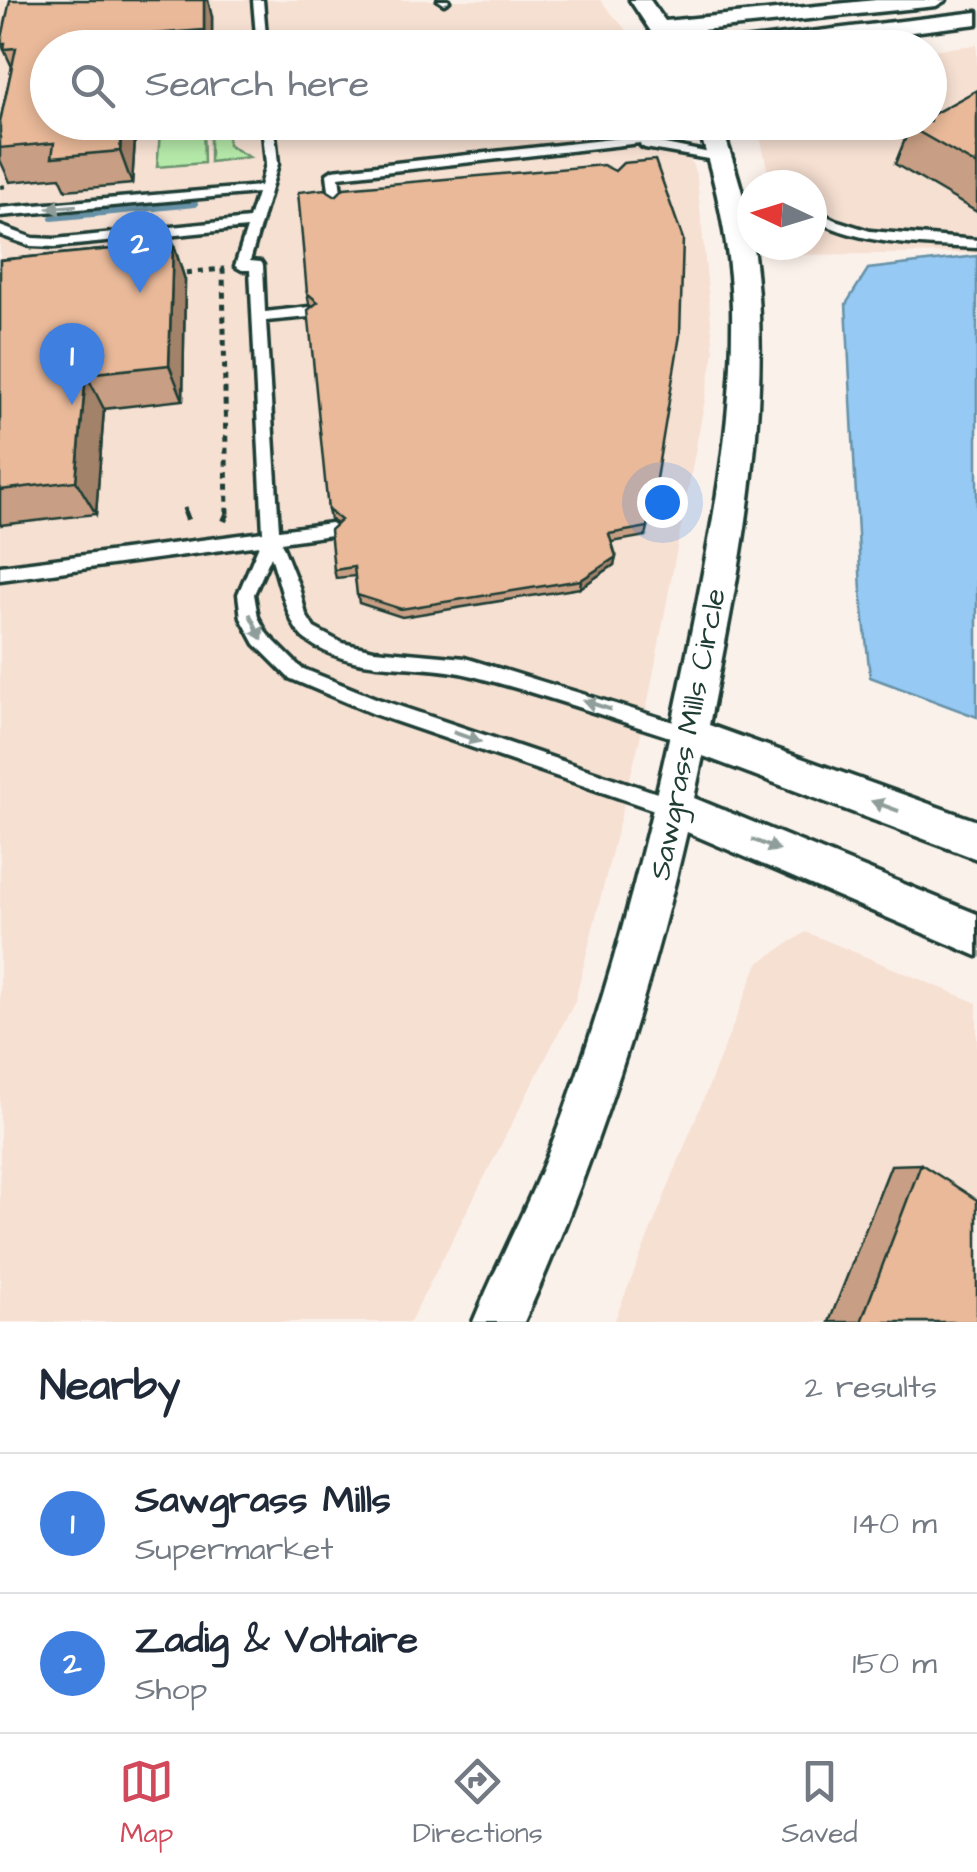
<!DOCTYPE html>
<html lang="en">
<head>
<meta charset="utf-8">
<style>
  :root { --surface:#fff; --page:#f2f2f3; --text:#1f2937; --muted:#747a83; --line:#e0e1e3; --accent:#d1495b }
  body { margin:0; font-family:"Architects Daughter",sans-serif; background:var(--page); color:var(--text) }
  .compass { position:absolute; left:737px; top:170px; width:90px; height:90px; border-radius:50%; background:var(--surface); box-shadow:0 5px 15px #0003; rotate:274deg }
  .you { position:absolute; left:662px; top:502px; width:35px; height:35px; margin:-25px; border:8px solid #fff; border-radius:50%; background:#1a73e8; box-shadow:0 0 0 15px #1a73e833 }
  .badge { display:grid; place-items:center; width:65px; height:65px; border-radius:50%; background:var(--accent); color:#fff; font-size:32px; font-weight:700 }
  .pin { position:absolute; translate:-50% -82px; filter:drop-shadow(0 2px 5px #0008) }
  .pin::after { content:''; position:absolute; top:52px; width:35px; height:30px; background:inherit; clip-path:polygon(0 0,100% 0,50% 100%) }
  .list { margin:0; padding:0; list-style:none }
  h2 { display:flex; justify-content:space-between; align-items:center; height:130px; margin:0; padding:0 40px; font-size:42px }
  h2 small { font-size:32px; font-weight:400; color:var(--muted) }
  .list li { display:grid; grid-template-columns:65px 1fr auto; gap:30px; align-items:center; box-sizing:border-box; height:140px; padding:0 40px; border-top:2px solid var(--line) }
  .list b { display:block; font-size:38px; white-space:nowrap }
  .list p { margin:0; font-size:32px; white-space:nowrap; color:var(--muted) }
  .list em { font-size:32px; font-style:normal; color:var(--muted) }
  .icon { flex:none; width:55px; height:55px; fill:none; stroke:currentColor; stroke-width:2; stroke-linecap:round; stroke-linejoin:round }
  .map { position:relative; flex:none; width:977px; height:1322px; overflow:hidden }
  .search { position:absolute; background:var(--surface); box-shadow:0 5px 15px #0003; left:30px; right:30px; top:30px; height:110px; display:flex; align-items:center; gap:25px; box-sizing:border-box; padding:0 35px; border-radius:55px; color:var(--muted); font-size:38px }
  .sheet { height:410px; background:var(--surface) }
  nav { display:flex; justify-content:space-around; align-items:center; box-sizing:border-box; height:140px; border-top:2px solid var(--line); background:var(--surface); font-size:28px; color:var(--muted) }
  nav a { display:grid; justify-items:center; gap:5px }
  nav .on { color:var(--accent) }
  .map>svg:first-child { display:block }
</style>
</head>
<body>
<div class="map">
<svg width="977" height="1322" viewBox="0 0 977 1322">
  <rect width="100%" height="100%" fill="#fbf1eb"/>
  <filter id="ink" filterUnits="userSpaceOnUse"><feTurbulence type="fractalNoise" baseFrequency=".01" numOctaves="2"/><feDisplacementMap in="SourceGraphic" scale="20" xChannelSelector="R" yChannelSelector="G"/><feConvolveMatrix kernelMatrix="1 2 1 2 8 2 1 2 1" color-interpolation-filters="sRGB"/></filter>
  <g filter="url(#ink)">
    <path fill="#f6e0d2" d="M0,0H600L641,47L48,48V122L677,123L697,177L714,352L645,718L575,1001L410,1322H0Z
      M977,45V253L787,255L785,245H812V185H771L757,123L930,122V50Z
      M806,932L977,1003V1322H614L758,963Z"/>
    <path fill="#b5e9a9" stroke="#6a936e" stroke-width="2.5" d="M161,123H203L204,163L157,167Z
      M210,123H228V145L249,157L210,162Z"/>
    <path fill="#96c9f3" stroke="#6691a7" stroke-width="2.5" d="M977,256V717L870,677L861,591L846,304L868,269Z"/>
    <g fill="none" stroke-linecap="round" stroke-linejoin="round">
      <path stroke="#6691a7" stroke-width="6" d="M52,218L195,204"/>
      <g stroke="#1f3d34" stroke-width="7">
        <path id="lane" d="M253,0H263L267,48H257Z
          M438,0H448L449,1L444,4Z
          M262,122H274L278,164L250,261L261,262L263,265L265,312L309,307L316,312L309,317L266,321L279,530L331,523L339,529L331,535L281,542L299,587L306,615L314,628L342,643L374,650L465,658L690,727L696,729L699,735L696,741L690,743C617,721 544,694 469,675C415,661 355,676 306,640C288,628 279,578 271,556L254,594L258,617L267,634L301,668L378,699L675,799L682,802L685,808L682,814L675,817L374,714L289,678L255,644L241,618L238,594L259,545L0,580V566L263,532L250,270H242L235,266L247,228L55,247L31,246L0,235V226L33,238L55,239L249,219L257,193L0,216V208L260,186L266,164Z
          M711,128L717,131L715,133L650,141L725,156V162L645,148L641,146L640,143L339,177L342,199L336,203L330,199L327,174L333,170Z
          M812,209L835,220L870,231L977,240V248C921,245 862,246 812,218Z"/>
      </g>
      <g stroke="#1f3d34" stroke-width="7">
        <path id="street" d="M630,0H650L665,21L876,0H946L936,6L673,33L682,48H662Z
          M977,12V24L782,48H715L725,42Z
          M697,122H720C734,163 748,206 753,247C775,404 739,571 709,725L977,821V859L703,756L694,798L977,914V956L687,832C648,1001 595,1164 524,1322H473C497,1264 527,1208 550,1149C614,983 655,812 690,638C712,530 734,418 732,308C730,243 716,183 697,122Z"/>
      </g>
      <path stroke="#1f3d34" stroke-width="4" stroke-dasharray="5 5" stroke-linecap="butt" d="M477,48L572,40
        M0,187L6,186"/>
      <path stroke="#1f3d34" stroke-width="5" stroke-dasharray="6 6" stroke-linecap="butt" d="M174,274L223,269L227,514
        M184,508L186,514"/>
      <path stroke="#1f3d34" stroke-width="6" stroke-dasharray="8 8" stroke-linecap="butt" d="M185,512L190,525
        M224,521L228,512"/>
      <use href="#lane" fill="#fff" fill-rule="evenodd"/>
      <use href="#street" fill="#fff" fill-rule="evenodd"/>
    </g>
    <path fill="#c89f84" stroke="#1f3d34" stroke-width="2.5" d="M212,17V48H48V122H149L148,138L135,139L132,184L66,190L60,177L10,182L0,160V122L12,67L1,43Z
      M977,90V212L895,164L910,127Z
      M173,243L185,280L183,400L104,409L96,514L0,525V260Z
      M307,293L648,527L646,536L612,542L616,557L614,565L580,588L402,617L359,603L355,576L336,578L334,570L336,524L330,519L328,510L313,306L309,303Z
      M921,1164L977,1322H829L891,1165Z"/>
    <path fill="#a3826b" stroke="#1f3d34" stroke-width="2.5" d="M204,0H208L212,17V48H208L204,30Z
      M122,122H129L135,139L132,184L120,151Z
      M143,122H149L148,138Z
      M173,243L185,280L183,400L169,365Z
      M86,374L104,409L96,514L76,481Z
      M616,557L614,565L580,588L581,580Z"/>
    <path fill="#e9b999" stroke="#1f3d34" stroke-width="2.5" d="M10,0H204V30L142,35L141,48H48V122H122L120,151L52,157L54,143L0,148V122L16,48L4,49L5,43H1Z
      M977,90V165L910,127L918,122H930V116Z
      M655,160L683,239L680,335L648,527L609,534L616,557L581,580L401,609L357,595L354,567L334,570L330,530L341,520L328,510L308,310L318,302L307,293L298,192L325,189L336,196L344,188L603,165L615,171L623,163Z
      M173,243L169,365L86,374L76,481L0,490V260Z
      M921,1164L977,1200V1322H861Z"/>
    <defs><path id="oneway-solid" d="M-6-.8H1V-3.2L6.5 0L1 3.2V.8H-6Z" transform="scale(2.5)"/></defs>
    <g fill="#8f9e9a">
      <use href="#oneway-solid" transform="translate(62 207) rotate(175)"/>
      <use href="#oneway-solid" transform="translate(256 627) rotate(64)"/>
      <use href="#oneway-solid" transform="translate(597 705) rotate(-162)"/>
      <use href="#oneway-solid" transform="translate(467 737) rotate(19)"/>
      <use href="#oneway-solid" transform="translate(885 806) rotate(-160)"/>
      <use href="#oneway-solid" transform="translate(766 845) rotate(22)"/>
    </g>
  </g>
  <g text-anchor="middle" stroke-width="8" stroke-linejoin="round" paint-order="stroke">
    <g font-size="30" fill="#1f3d34" stroke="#fff">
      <text transform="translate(687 734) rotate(-79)" y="10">Sawgrass Mills Circle</text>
    </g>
  </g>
</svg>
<svg class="compass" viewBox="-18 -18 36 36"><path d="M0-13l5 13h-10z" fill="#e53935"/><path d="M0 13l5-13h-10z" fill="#747a83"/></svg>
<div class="you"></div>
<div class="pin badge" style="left:72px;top:405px;background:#3f7fe0">1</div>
<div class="pin badge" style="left:140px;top:293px;background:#3f7fe0">2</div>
<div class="search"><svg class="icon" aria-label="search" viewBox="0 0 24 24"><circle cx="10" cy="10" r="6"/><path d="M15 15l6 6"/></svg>Search here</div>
</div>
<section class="sheet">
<h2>Nearby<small>2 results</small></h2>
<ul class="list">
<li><span class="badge" style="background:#3f7fe0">1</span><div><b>Sawgrass Mills</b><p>Supermarket</p></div><em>140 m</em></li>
<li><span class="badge" style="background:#3f7fe0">2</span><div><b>Zadig &amp; Voltaire</b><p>Shop</p></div><em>150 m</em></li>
</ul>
</section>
<nav>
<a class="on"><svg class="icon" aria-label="map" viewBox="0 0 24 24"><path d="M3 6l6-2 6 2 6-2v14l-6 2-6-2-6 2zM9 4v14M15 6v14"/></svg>Map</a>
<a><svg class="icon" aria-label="directions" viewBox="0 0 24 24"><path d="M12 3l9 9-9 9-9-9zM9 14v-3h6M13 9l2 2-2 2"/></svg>Directions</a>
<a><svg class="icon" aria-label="saved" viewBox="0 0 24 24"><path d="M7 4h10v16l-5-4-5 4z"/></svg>Saved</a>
</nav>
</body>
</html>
